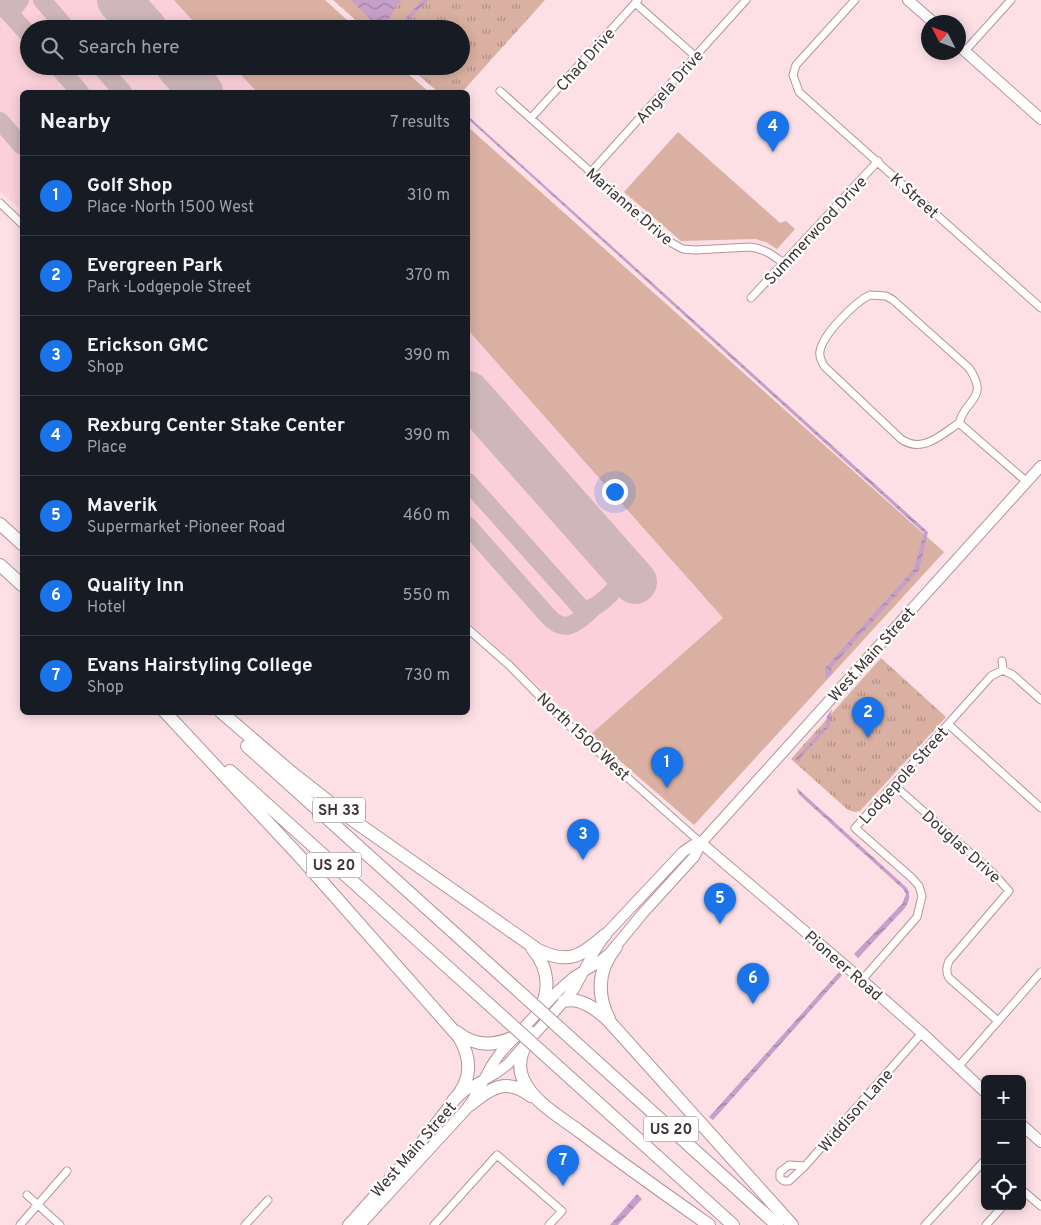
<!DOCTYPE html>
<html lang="en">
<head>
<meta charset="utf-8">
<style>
  :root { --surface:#171b24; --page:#242831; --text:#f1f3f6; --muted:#9ea1a6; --line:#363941; --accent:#1a73e8 }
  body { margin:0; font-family:Overpass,sans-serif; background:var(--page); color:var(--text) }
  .controls { position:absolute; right:15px; bottom:15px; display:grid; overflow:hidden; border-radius:8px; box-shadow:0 2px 12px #0003 }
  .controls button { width:45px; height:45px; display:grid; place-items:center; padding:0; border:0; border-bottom:1px solid var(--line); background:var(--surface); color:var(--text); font:25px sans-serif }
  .compass { position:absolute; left:921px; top:15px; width:45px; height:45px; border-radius:50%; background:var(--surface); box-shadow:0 2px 12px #0003; rotate:312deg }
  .you { position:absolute; left:614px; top:491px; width:18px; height:18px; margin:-12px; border:4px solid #fff; border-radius:50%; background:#1a73e8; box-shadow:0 0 0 8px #1a73e833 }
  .badge { display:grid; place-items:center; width:32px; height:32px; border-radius:50%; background:var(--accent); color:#fff; font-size:16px; font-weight:700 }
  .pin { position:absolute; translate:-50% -41px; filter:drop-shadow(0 1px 2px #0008) }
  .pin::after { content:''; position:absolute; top:26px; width:18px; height:15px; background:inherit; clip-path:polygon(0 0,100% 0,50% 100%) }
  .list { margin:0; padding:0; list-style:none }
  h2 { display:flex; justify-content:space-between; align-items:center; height:65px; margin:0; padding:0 20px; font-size:21px }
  h2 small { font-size:16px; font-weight:400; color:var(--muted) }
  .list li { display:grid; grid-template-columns:32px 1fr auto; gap:15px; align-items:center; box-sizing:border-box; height:80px; padding:0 20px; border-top:1px solid var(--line) }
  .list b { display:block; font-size:19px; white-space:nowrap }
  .list p { margin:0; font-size:16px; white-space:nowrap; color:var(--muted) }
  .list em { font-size:16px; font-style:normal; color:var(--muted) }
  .icon { flex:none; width:28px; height:28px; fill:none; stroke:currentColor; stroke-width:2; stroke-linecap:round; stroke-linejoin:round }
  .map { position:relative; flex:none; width:1041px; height:1225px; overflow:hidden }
  .search { position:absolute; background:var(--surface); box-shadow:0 2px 12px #0003; left:20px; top:20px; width:450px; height:55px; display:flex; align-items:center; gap:12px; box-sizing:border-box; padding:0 18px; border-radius:28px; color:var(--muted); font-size:19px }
  .panel { position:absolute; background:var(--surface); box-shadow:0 2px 12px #0003; left:20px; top:90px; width:450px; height:625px; border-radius:8px }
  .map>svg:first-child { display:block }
</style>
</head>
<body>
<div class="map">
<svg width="1041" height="1225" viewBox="0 0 1041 1225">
  <defs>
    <pattern id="park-tufts" width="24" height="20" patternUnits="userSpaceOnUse" patternTransform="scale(1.25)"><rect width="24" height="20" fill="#d9b0a2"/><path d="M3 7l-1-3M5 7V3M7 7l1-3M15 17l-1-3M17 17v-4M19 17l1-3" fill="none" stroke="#b29085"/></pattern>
    <pattern id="water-waves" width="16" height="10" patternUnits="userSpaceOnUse" patternTransform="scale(1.25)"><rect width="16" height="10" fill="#c69fca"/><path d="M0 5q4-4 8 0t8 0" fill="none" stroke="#a282a5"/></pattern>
  </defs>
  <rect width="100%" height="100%" fill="#fce0e6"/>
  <path fill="#fbd0da" d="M0,0H174L200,29H29V66H233L257,92H22V211L0,191Z
    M468,330L723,618L590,735L468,621Z"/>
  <path fill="#d9b0a2" d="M174,0H325L357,29H200Z
    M233,66H399L429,92H257Z
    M468,127L944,552L694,825L590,735L723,618L468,330Z
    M678,132L780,223L786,221L795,229L777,249L766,242L755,239L681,241L624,192Z"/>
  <path fill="url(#park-tufts)" d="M333,0H545L462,92H438L408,66H461V29H366Z
    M881,658L946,717L860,811L855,812L848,810L791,759Z"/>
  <path fill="url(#water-waves)" d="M351,0H402L394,9L390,18L379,25L372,21Z
    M422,0H428L401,29H396Z
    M468,116L928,532L919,570L831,668L832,673L826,679L825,668L914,569L924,533L468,119Z
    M832,709L829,727L802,756L799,762L795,759L826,726L827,716Z
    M797,788L907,888C911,896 909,901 905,908L858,958L854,954L902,904L906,894L903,889L805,800L798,793Z
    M839,972L842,975L713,1120L709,1117Z
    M637,1194L642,1199L618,1225H610Z"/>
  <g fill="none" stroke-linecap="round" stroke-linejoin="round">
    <path stroke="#ceb6ba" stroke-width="18" d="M42,0L67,29
      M0,3L29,35
      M13,17V9L20,0
      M57,66L80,92
      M100,66L123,92
      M0,121L22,146
      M468,482L583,610C595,610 616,592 619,580C620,574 619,569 618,563
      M468,526L547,615C566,637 578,621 595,606"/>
    <path stroke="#ceb6ba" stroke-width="44" d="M119,0L145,29
      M178,66L201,92
      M468,393L635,582"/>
    <g stroke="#b4949b" stroke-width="9">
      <path id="street" d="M855,0L796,65L793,75L799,92L1041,308
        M635,3L695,56
        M965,51L1011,0
        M500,91L668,241L683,249L695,250L750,247C764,249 772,254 783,263
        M531,118L638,0
        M591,172L746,0
        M0,203L22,224
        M870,295L886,296L893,300L969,368C990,399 965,399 959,423C941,435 922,454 901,439L824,366C821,361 819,357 820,351C823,334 855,302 870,295Z
        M751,298L878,161
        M959,423L1027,482
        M468,629L509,665L564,721L701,843
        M1002,661L1003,670
        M1003,670L1013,675L1041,700
        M948,724L1041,808
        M894,785L993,873L1009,891L949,961C946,968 946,972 949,978L998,1021
        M862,980L917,917L922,896L919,886L912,878L855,828L983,685L991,676L1003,670
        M958,1067L1041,972
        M789,1165L805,1166L789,1181H784L780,1178V1172Z
        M805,1166L922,1033
        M1022,1190L1041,1206
        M27,1195L60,1225
        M20,1225L67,1171
        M245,1225L268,1200
        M434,1225L497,1155L562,1211L549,1225
        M925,1225L985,1160
        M986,1225L1003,1206"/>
    </g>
    <g stroke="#b4949b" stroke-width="12">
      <path id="secondary" d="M908,0L933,22
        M958,45L1041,119
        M701,843L862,980L922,1033L985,1092
        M1022,1125L1041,1142"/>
    </g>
    <g stroke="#b4949b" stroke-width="12">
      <path id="primary" d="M348,1225L416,1149L453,1101L466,1090L496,1073L508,1064L564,1001L574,989L594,952L605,935L683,852L693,845L701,843
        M360,1225L470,1105L492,1065L501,1052L559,990L574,977L599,962L611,952L643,913L694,857L701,843L1041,466"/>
    </g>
    <g stroke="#b4949b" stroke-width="14">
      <path id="highway" d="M0,524L22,544
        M0,565L22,585
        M165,712L302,859L459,1037C472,1059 472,1082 453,1101
        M221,712L291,772L347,816L538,950C569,965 581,956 605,935
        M247,746L523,995
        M230,771L503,1017
        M532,948C549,968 551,991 538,1013
        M564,1001C581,997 597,1010 608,1020L792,1225
        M609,1019C596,993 598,969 616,947
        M457,1032C476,1048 497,1046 518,1035
        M533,1033C523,1046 516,1063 523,1079C533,1102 560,1117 579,1131C621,1163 665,1194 709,1225
        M565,1033L777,1225
        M545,1055L733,1225
        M470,1105C490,1088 507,1077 531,1096"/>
    </g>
    <use href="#street" stroke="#fff" stroke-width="7"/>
    <use href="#secondary" stroke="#fff" stroke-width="10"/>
    <use href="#primary" stroke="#fff" stroke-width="10"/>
    <use href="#highway" stroke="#fff" stroke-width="12"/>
    <g stroke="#b4949b" stroke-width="14" stroke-linecap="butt">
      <path id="highway-bridge" d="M523,995L565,1033
        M503,1017L545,1055"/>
    </g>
    <use href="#highway-bridge" stroke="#fff" stroke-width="12"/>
  </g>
  <g text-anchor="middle" stroke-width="4.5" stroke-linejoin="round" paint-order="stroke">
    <g fill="#fff" stroke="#7a7173" stroke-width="1">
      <rect x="313" y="797.5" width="52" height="25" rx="4"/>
      <rect x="306.5" y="852.5" width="55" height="25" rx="4"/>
      <rect x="643.5" y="1116.5" width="55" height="25" rx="4"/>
    </g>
    <g font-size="15" font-weight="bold" fill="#413437">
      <text x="339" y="815">SH 33</text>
      <text x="334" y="870">US 20</text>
      <text x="671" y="1134">US 20</text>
    </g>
    <g font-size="16" fill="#413437" stroke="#fff">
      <text transform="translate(585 59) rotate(-48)" y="6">Chad Drive</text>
      <text transform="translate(669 86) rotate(-48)" y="6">Angela Drive</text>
      <text transform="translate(915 195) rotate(42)" y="6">K Street</text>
      <text transform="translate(630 206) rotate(41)" y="6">Marianne Drive</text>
      <text transform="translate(815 230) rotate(-47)" y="6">Summerwood Drive</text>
      <text transform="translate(871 654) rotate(-48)" y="6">West Main Street</text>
      <text transform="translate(584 736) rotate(43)" y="6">North 1500 West</text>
      <text transform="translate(903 775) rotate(-48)" y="6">Lodgepole Street</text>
      <text transform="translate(962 846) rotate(42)" y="6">Douglas Drive</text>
      <text transform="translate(844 965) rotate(41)" y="6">Pioneer Road</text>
      <text transform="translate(855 1110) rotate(-49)" y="6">Widdison Lane</text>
      <text transform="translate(413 1149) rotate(-49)" y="6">West Main Street</text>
    </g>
  </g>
</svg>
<div class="controls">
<button>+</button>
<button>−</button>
<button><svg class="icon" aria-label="locate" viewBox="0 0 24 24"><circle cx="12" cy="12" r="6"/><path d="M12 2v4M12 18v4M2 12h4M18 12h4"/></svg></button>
</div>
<svg class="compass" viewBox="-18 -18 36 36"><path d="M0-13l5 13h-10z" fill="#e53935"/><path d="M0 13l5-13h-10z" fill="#9ea1a6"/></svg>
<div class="you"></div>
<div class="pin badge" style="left:667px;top:788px">1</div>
<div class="pin badge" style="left:868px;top:738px">2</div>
<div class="pin badge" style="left:583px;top:860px">3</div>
<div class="pin badge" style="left:773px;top:152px">4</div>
<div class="pin badge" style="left:720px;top:924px">5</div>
<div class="pin badge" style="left:753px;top:1004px">6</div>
<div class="pin badge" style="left:563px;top:1186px">7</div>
<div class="search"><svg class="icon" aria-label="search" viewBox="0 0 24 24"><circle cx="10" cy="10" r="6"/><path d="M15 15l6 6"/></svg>Search here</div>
<section class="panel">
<h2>Nearby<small>7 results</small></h2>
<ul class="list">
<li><span class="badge">1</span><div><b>Golf Shop</b><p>Place · North 1500 West</p></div><em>310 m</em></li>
<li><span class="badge">2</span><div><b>Evergreen Park</b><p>Park · Lodgepole Street</p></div><em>370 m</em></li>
<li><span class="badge">3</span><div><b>Erickson GMC</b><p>Shop</p></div><em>390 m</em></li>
<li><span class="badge">4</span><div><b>Rexburg Center Stake Center</b><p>Place</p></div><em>390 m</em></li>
<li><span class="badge">5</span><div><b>Maverik</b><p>Supermarket · Pioneer Road</p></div><em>460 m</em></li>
<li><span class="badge">6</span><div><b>Quality Inn</b><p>Hotel</p></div><em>550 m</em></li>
<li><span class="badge">7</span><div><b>Evans Hairstyling College</b><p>Shop</p></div><em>730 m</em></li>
</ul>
</section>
</div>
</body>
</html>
